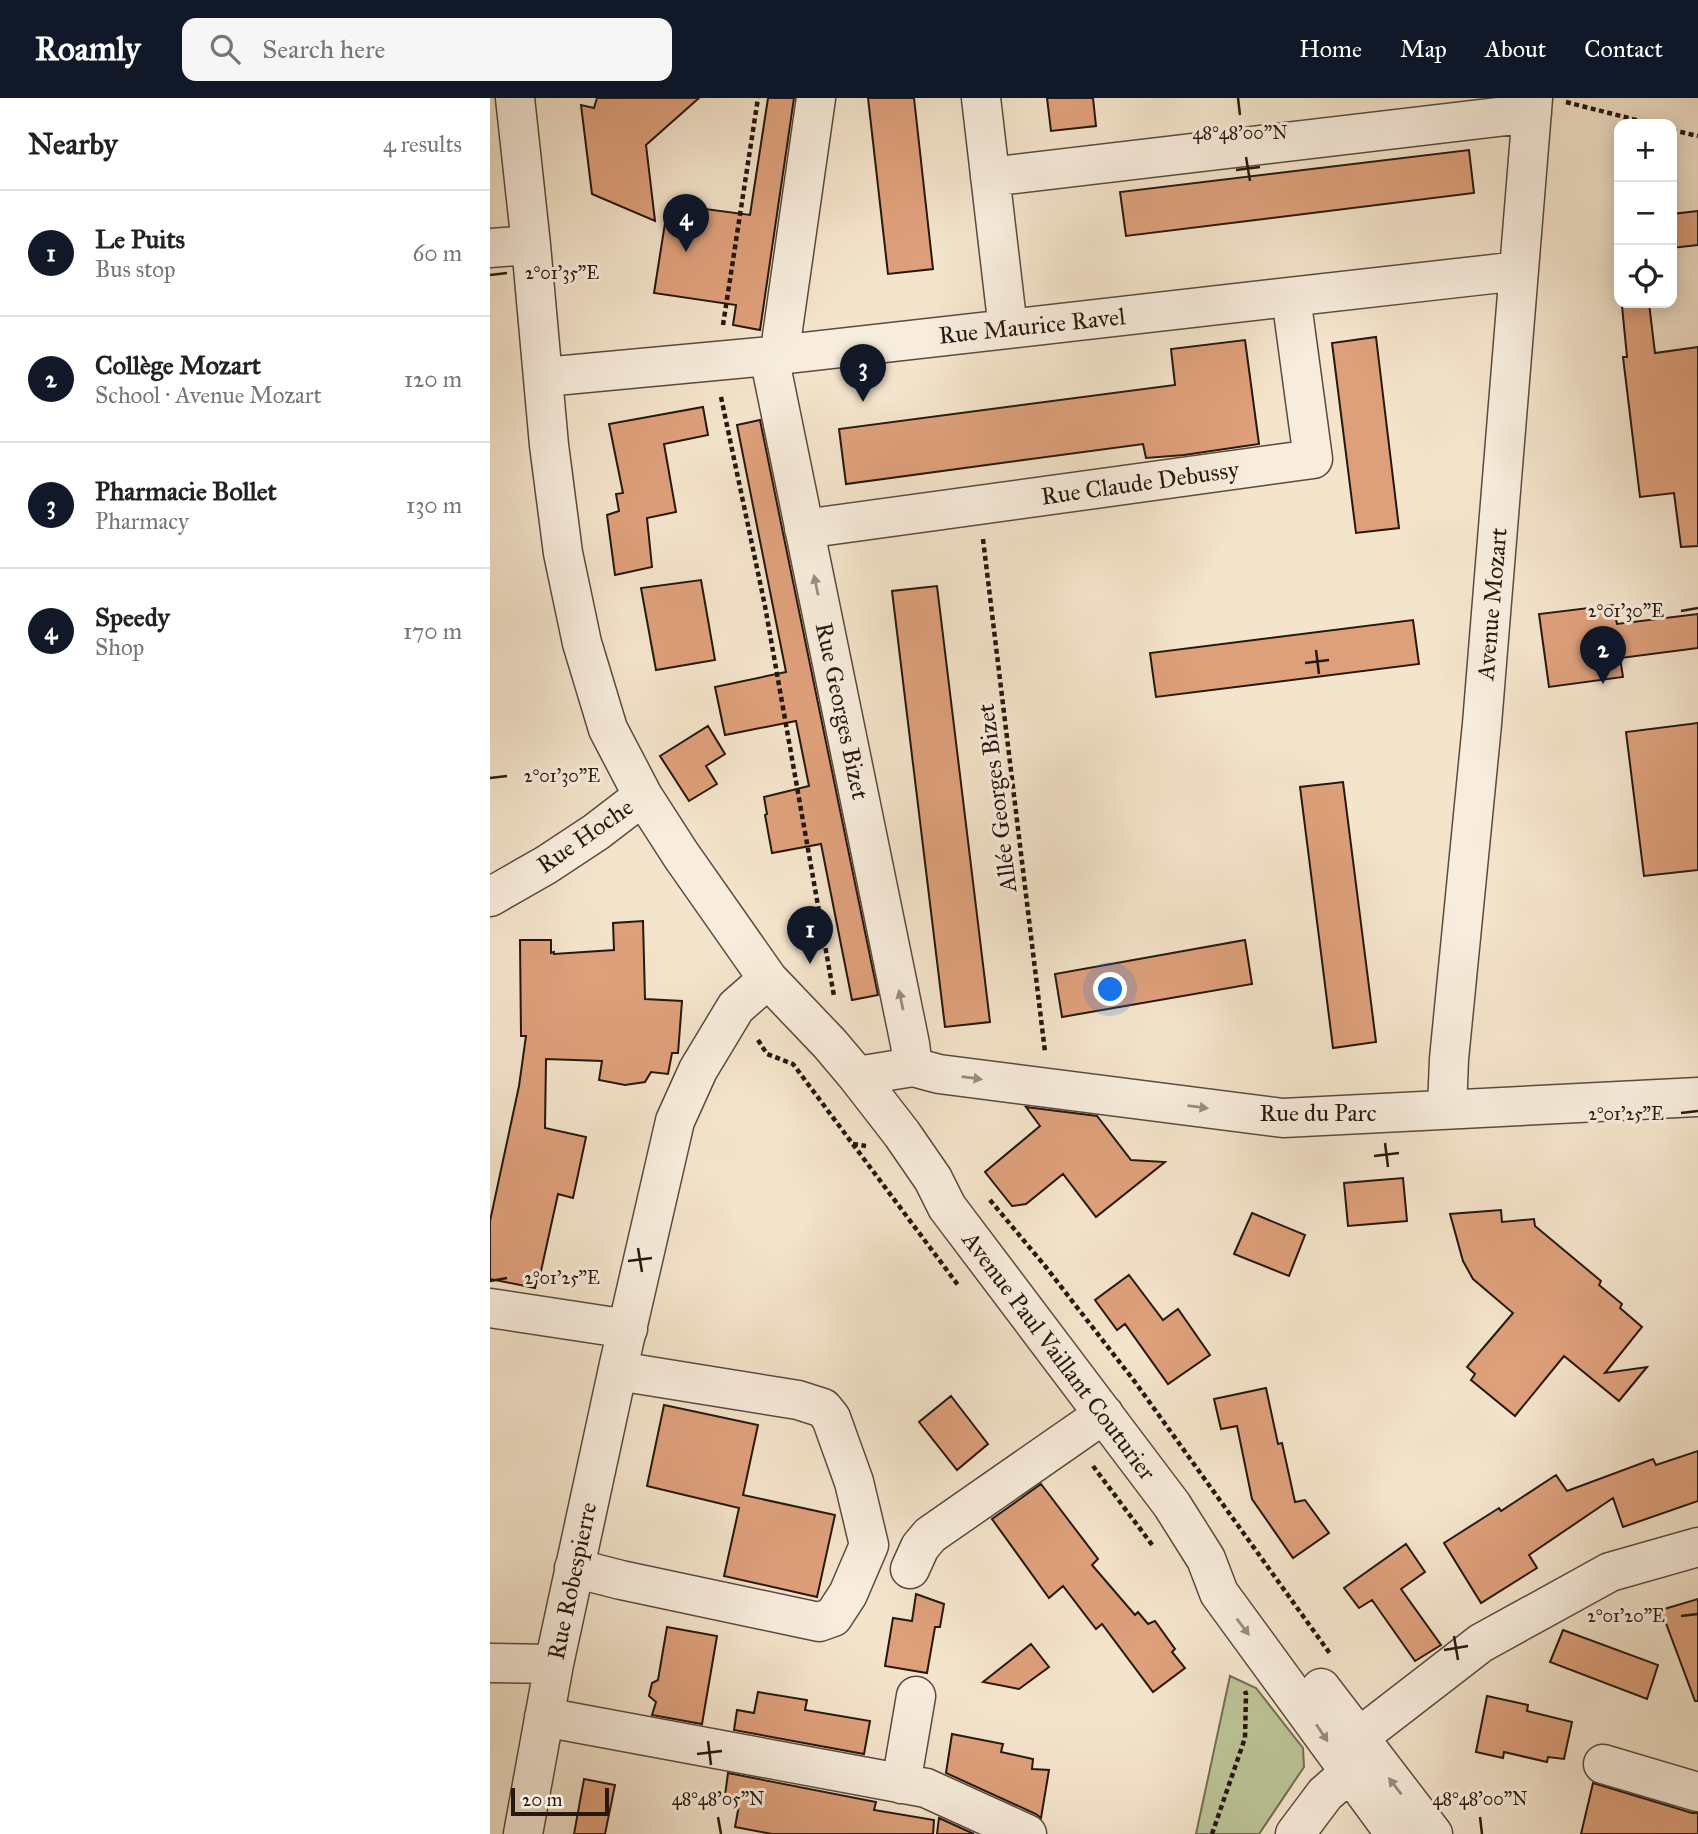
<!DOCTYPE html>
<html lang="en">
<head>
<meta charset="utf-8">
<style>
  :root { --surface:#fff; --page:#f6f6f6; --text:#222; --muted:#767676; --line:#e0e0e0; --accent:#111827 }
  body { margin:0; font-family:"IM FELL Great Primer",serif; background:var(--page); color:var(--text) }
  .controls { position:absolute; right:21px; top:21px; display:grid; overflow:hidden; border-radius:14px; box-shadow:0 4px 18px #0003 }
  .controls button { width:63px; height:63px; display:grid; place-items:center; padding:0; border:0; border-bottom:2px solid var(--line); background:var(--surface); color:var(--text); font:35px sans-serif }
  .scale { position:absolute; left:21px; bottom:18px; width:98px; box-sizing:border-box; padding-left:7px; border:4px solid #261710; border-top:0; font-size:19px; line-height:24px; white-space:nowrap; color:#261710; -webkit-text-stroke:5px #f8eddd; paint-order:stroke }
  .you { position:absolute; left:621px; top:892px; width:24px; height:24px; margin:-18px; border:5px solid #fff; border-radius:50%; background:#1a73e8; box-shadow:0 0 0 10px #1a73e833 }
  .badge { display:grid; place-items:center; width:46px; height:46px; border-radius:50%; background:var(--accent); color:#fff; font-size:23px; font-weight:700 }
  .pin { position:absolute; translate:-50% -58px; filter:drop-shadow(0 2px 4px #0008) }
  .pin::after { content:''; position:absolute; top:37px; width:24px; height:21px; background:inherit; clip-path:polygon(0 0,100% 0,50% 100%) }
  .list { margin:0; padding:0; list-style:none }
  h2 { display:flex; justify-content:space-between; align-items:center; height:91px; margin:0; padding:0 28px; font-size:30px }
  h2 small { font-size:23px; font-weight:400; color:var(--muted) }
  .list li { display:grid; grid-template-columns:46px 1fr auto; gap:21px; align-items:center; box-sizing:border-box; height:126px; padding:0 28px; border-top:2px solid var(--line) }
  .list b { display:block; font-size:26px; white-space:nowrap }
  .list p { margin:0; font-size:23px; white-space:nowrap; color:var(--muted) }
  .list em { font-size:23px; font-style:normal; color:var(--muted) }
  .icon { flex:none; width:38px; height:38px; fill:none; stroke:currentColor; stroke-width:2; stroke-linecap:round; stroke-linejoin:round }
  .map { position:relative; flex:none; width:1208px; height:1736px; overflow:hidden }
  header { display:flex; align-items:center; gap:42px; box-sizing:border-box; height:98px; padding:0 35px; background:var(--accent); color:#fff }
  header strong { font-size:33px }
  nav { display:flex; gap:38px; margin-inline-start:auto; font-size:24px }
  .search { width:490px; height:63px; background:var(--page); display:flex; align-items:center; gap:18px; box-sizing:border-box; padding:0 24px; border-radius:14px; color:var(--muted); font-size:26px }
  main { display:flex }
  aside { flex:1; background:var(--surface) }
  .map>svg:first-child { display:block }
</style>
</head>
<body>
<header>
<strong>Roamly</strong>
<div class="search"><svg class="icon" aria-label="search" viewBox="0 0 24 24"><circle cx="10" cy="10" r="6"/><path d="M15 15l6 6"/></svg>Search here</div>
<nav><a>Home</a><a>Map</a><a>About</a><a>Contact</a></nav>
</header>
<main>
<aside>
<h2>Nearby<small>4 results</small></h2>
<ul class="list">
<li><span class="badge">1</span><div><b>Le Puits</b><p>Bus stop</p></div><em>60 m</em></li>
<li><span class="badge">2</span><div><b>Collège Mozart</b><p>School · Avenue Mozart</p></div><em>120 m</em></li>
<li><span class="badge">3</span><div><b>Pharmacie Bollet</b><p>Pharmacy</p></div><em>130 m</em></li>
<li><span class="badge">4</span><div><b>Speedy</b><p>Shop</p></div><em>170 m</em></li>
</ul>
</aside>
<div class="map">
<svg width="1208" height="1736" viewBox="0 0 1208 1736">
  <rect width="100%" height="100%" fill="#f4e4cb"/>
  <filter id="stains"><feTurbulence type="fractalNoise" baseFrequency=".00286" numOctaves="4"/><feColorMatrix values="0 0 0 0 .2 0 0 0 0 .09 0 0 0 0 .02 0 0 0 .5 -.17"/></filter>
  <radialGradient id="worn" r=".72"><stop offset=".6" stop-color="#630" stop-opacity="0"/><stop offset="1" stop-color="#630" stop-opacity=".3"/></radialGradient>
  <path fill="#bcc497" stroke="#716e54" stroke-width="2" d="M740,1578L766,1590L813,1650L814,1669L769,1736H706Z"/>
  <path fill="#dea07b" stroke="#261710" stroke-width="2" d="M107,0H209L156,47L165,123L102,96L91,7L104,10Z
    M278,0H304L270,232L243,227L246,207L164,195L178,106L260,117Z
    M378,0H424L443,171L398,176Z
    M557,0H603L606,28L561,33Z
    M979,52L984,95L636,138L630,94Z
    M1208,113V147L1182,150V116Z
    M1159,205L1165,255L1208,249V448L1191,449L1184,395L1150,399L1133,259H1137L1132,208Z
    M886,239L909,430L866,435L842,245Z
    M755,242L769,346L694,357L656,360L653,346L356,386L349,331L685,287L681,251Z
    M213,309L218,337L174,346L186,414L157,420L162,469L125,477L117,417L129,413L126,396L133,395L119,326Z
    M270,322L293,435L388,897L362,902L331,746L282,755L275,717L277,716L274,699L319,688L306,623L235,637L225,589L296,574L247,327Z
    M211,482L225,562L166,572L151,490Z
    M447,488L500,924L455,929L402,493Z
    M1123,507L1127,526L1208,516V550L1130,560L1133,579L1059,589L1049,516Z
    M923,522L929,566L666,599L660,555Z
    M1208,625V772L1154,778L1136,634Z
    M218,628L235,656L216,668L227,686L199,703L170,658Z
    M853,684L886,944L843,950L810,689Z
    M153,823L155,901L192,903L188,955H182L178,976L161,974L155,984L135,987L109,982L112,963L56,961L55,1030L96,1039L83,1100L68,1096L51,1173H49L45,1190L0,1181V1123L29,988L36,938H31L30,842H61V855L64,854V856L124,852L123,825Z
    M755,842L762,886L572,919L565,876Z
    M536,1009L607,1018L641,1062L675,1064L606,1119L573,1076L536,1106L522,1108L495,1074L550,1028Z
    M913,1080L917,1123L858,1128L854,1085Z
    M1011,1112L1012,1124L1044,1121L1045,1128L1111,1183L1109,1187L1132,1206L1130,1210L1152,1229L1115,1275L1157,1269L1129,1303L1074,1258L1025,1318L981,1282L985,1276L977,1269L1023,1215L983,1181L973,1163L960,1116Z
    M762,1115L815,1137L799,1178L744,1156Z
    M639,1177L673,1222L688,1211L720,1257L678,1286L635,1226L627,1232L605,1202Z
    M776,1290L788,1346L792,1345L805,1404L815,1402L839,1435L803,1460L762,1401L747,1328L731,1331L724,1301Z
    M461,1298L498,1346L467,1372L429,1324Z
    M174,1307L268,1327L253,1397L345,1417L327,1499L234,1478L249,1410L157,1388Z
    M1208,1353V1403L1133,1429L1123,1400L1039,1457L1047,1470L991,1505L954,1445L1009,1410L1011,1413L1066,1377L1077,1393L1163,1361L1166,1367Z
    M551,1386L608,1461L602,1467L645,1517L648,1514L658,1526L665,1523L685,1551L682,1554L695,1570L663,1594L612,1526L606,1531L573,1488L559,1500L502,1421Z
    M916,1446L935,1474L911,1491L951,1547L925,1563L882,1502L869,1510L854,1490Z
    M426,1496L454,1506L450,1529H445L437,1575L395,1568L403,1520L422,1523Z
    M1208,1501V1603H1205L1171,1512Z
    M177,1529L227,1538L212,1626L162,1617L166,1604L159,1598L162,1585L168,1582Z
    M1073,1532L1168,1567L1157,1601L1060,1564Z
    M541,1546L559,1569L529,1591L493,1584Z
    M268,1594L317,1602L315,1612L380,1623L374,1656L244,1632L247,1612L264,1615Z
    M997,1598L1038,1607L1037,1613L1082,1624L1074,1661L1058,1659L1057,1664L1014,1654L1013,1660L986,1654Z
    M462,1636L513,1646L511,1654L543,1661L542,1671L559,1672L551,1720L546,1716L456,1675Z
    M238,1675L386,1704L384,1712L444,1722L443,1736H282L245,1729L249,1707L234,1705Z
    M94,1681L125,1687L115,1736H84Z
    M1103,1685L1202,1715H1208V1736H1091Z
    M449,1720L484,1736H447Z"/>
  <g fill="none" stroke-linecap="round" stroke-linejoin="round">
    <g stroke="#5a4a3f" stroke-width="41">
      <path id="minor" d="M25,0L41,147L59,347L73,455L92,545L118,631L153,698L191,757L278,881L340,946L367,978L412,1036L443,1081L457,1109L682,1407L716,1461L729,1495L905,1736
        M491,0L518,231
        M500,79L1042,15
        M0,150L41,147
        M291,257L292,238L326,0
        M279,258L420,946L423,969
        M54,279L279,258L1029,173
        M314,431L823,361L801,199
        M0,799L56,767L106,734L153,698
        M367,978L423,969L449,976L793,1020L1208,999
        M957,1011L959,961L992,626L1043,0
        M0,1210L138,1231
        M84,1470L131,1482L329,1524L343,1519L358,1496L379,1447L364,1384L341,1320L333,1310L308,1302L128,1273
        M420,1471L430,1449L440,1437L614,1316
        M0,1565L64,1566
        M831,1590L943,1736
        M54,1619L436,1690L537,1736
        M868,1640L991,1545L1120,1474L1208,1449
        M1113,1666L1208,1694
        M411,1686L426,1598
        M33,1736L64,1566L129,1266L185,1023L208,972L246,909L278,881
        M805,1736L835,1696L859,1675"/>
    </g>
    <path stroke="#261710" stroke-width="4.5" stroke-dasharray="5 3.5" stroke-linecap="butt" d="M1076,4L1162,26
      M1182,32L1208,38
      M233,227L268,0
      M231,299L275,508L344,898
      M493,441L555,954
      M268,942L277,956L303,966L468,1187
      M363,1046L376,1048
      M500,1102L555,1168L645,1284L841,1557
      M603,1368L663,1448
      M722,1736L755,1640L756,1596L755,1593"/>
    <use href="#minor" stroke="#f8eddd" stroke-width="38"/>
  </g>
  <defs><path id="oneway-solid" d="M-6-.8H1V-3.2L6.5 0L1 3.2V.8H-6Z" transform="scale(1.75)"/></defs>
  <g fill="#9a8d81">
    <use href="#oneway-solid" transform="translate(326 487) rotate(-102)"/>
    <use href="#oneway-solid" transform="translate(411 902) rotate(-102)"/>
    <use href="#oneway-solid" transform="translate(482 980) rotate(7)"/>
    <use href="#oneway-solid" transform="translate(708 1009) rotate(7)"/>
    <use href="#oneway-solid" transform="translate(753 1529) rotate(53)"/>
    <use href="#oneway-solid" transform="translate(832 1635) rotate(56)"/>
    <use href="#oneway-solid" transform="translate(905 1688) rotate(-128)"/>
  </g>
  <path fill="none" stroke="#261710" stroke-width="2.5" d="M748,0L750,17M756,59L760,83M746,72L770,69M0,177L17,175M1191,513L1208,510M826,552L829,576M815,565L839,562M0,680L17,678M1191,1015L1208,1013M895,1045L898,1069M884,1058L909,1055M148,1150L152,1174M138,1163L162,1160M0,1183L17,1180M1191,1518L1208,1516M964,1538L968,1562M954,1552L978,1548M218,1643L221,1667M207,1656L232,1653M228,1719L231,1736M990,1719L992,1736"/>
  <g text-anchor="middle" stroke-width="6" stroke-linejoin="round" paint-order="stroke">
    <g font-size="24" fill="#261710" stroke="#f8eddd">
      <text transform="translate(542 228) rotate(-6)" y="8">Rue Maurice Ravel</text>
      <text transform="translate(650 385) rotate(-8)" y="8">Rue Claude Debussy</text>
      <text transform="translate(1002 506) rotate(-85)" y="8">Avenue Mozart</text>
      <text transform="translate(352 613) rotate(78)" y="8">Rue Georges Bizet</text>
      <text transform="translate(507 700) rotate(-97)" y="8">Allée Georges Bizet</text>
      <text transform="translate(95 738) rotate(-35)" y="8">Rue Hoche</text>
      <text x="828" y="1023">Rue du Parc</text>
      <text transform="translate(569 1258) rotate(53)" y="8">Avenue Paul Vaillant Couturier</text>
      <text transform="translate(82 1483) rotate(-78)" y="8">Rue Robespierre</text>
    </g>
  </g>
  <g font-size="18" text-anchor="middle" fill="#261710" stroke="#f8eddd" stroke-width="6" stroke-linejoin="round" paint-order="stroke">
    <text x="750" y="41">48°48'00"N</text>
    <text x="72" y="181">2°01'35"E</text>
    <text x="1136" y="519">2°01'30"E</text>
    <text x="72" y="684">2°01'30"E</text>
    <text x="1136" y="1022">2°01'25"E</text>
    <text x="72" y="1186">2°01'25"E</text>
    <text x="1136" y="1524">2°01'20"E</text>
    <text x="228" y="1707">48°48'05"N</text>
    <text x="990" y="1707">48°48'00"N</text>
  </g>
  <rect width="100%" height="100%" filter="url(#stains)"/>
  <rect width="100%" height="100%" fill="url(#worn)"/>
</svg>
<div class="controls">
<button>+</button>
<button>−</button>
<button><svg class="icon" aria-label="locate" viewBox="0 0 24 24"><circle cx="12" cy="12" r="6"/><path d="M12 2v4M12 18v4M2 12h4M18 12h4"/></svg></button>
</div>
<div class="scale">20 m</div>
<div class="you"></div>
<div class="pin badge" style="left:320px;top:866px">1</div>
<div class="pin badge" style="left:1113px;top:586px">2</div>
<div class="pin badge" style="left:373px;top:304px">3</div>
<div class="pin badge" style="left:196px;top:154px">4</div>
</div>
</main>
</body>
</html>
